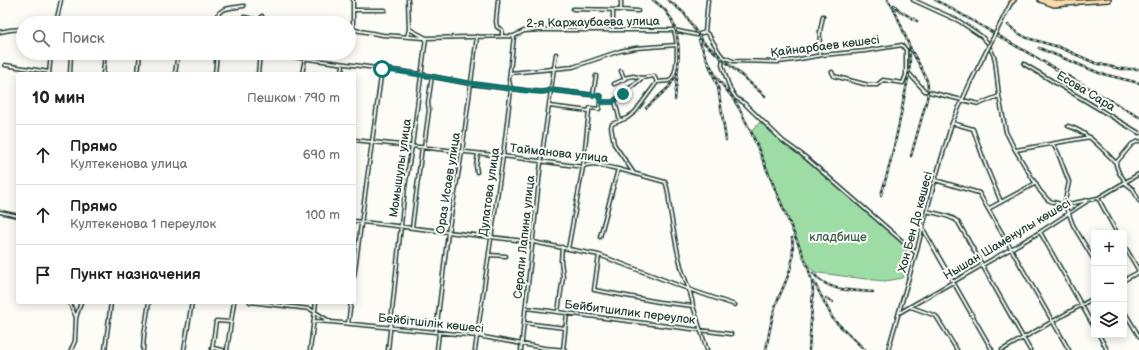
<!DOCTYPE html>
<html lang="ru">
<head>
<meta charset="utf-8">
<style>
  :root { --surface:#fff; --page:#f6f6f6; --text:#202124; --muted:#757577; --line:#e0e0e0 }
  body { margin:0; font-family:"Balsamiq Sans",sans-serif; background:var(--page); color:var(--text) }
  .controls { position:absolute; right:12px; bottom:12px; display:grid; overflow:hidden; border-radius:4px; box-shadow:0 2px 10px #0003 }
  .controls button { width:36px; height:36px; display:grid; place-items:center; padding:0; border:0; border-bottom:1px solid var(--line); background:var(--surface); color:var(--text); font:20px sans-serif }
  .stop { position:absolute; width:12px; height:12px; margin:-9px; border:3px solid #0f766e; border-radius:50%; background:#fff }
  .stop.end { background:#0f766e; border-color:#fff; box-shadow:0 1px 4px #0008 }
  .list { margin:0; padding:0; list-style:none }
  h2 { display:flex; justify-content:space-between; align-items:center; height:52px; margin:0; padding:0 16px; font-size:17px }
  h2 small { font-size:13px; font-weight:400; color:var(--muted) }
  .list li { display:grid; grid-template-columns:26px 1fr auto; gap:12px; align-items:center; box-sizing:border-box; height:60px; padding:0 16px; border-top:1px solid var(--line) }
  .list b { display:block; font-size:15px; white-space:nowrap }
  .list p { margin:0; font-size:13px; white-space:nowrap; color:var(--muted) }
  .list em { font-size:13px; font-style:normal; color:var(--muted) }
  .icon { flex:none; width:22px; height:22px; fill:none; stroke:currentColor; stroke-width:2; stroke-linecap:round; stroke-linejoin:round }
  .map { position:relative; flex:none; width:1139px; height:350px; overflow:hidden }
  .search { position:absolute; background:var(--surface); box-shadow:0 2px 10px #0003; left:16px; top:16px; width:340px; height:44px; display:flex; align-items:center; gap:10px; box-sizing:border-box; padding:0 14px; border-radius:22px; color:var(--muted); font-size:15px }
  .panel { position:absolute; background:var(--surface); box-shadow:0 2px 10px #0003; left:16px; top:72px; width:340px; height:232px; border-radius:4px }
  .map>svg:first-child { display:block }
</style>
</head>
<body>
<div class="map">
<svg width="1139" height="350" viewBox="0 0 1139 350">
  <rect width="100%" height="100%" fill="#fdfcf7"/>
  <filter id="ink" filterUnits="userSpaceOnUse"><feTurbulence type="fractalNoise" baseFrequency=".025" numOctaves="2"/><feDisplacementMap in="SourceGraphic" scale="8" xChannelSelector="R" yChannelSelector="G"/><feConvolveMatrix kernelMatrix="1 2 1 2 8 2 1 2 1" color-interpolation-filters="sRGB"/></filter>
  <g filter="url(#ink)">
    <path fill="#9ddca5" stroke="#5e8c6c" d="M760,122L907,247L903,278L886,281L874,280L819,273L813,271L806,262L752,131Z"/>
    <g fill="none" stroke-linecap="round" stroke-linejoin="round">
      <g stroke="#1f3d34" stroke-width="5">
        <path id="minor" d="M498,0L496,22L497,27L502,30V36
          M913,0L959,21L981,36L987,42L993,54L995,60L999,96L1006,132L1014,148L1040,191L1048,200L1053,202L1064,205L1098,198L1139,174
          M573,9L621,10L638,11
          M354,10H385
          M621,10V0
          M262,16L263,23
          M244,17L263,21
          M56,23L61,0
          M176,23V21L215,20
          M214,23C217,7 230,8 244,6
          M349,29L383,35L424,38L514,36
          M613,30V10
          M0,32L10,30L23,29
          M705,32L708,0
          M514,36L524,31L540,30H673L697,35L705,32L709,35L719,52L723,57L733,61L778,62L794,60L822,55L865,51L902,45L906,50V70L923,89L925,91L979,104L999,96
          M407,37L409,29
          M349,43L353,30V0
          M263,53L421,74L471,84L511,89L543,92L551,90L601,96L599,109L590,108L589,111
          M819,56L820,31L823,16
          M723,57L722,65L730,89L736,98L744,103L783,141L804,156L916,253
          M1024,64L1139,133
          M5,65L49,72
          M621,71L624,78L633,76L642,78
          M832,72L834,76L868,85H877L883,80L903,83L906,75V70
          M510,73L573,67L620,51L636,48L677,45
          M49,74L51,53
          M70,74L71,53
          M103,74L105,53
          M138,74L140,53
          M175,74L178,53
          M215,74L217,53
          M258,74L260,53
          M302,74L306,53
          M342,74L343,64
          M657,82L669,81C679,74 678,42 674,31
          M614,84L625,79
          M593,95L596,76
          M615,101L620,121
          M600,102H613L642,78L654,76L657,82L635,112L627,118L612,124L611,127L614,144L633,172
          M549,106L589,111
          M952,123L973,129L986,166L1001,202
          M1068,126C1088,132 1102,149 1116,163V165L1119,173L1123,178L1125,183L1133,189L1139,201
          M354,140L503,156L583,167L586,165L594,164L618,169L665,182C669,188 669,207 671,215C674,234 677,252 682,270C686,282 692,295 693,306L707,350
          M1053,144L1058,153L1069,182L1064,205L1069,214L1073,225L1094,260
          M424,147L429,110L428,103L432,76
          M1016,150L1090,137
          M1116,163L1132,144L1139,141
          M477,172L476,166L478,154
          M935,180L979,193L1069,350
          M1098,198L1117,233
          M988,209L1036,183
          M927,211C937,214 951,215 958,222L1030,350
          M0,212L18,216
          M354,221L533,242L599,255L688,289L735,305
          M412,228L422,147
          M923,229L992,350
          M1040,232L1094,327
          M600,237L618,169
          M1124,245L1139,271
          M568,249L583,167L589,111
          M489,255L506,256
          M599,255L594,290L659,302L693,306
          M354,277L372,142L382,69
          M1124,280L1139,272
          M69,302L76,317
          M250,302L310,309L331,322L478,336L544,348L566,350
          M911,307L936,316L957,350
          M526,308L731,334
          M1124,311L1139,336
          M558,312L563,277L561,261L562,247
          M899,313L1040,232L1086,202
          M314,321L331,322
          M524,323L565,328
          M348,324L351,302
          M436,332L448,233L462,152L477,36
          M1099,335L1107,350
          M212,348L223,350
          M71,350L75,341L76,318L81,302
          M105,350L111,302
          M143,350L144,335L149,302
          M184,350L192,302
          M212,350L216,321L231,322
          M227,350L234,302
          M310,350L316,302
          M388,350L405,187L412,146L426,38L409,29L408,0
          M437,350L439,333
          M475,350L503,156L511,89L509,80L514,36
          M521,350L541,162L556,54
          M563,350L567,313
          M888,350L916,253L935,180L952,123L970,83
          M1002,350L1094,298"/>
      </g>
      <g stroke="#1f3d34" stroke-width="6">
        <path id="major" d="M1040,0L1054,5L1077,3
          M1046,0L1059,3L1080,2L1109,0
          M1011,3L1014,0"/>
      </g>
      <use href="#minor" stroke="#fdfcf7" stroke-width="2"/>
      <use href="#major" stroke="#fedbac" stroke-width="3"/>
      <g stroke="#1f3d34" stroke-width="2.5">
        <path id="rail" d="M653,0C657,3 661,6 665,10C686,34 677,71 675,100
          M668,0L684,13L702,41L765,96
          M888,0C898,13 902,30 909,45C914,57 923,68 927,81C929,87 928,93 927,99L911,156
          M935,0L947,6L1139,117
          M894,5L900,11L917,21
          M1008,25L1018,33L1027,38L1059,47L1095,63L1121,69H1139
          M699,40L718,87L726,140
          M1039,48L1099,73L1139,83
          M709,63L717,78L732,97L739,108L751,132L808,267L812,282L813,291L809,350
          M646,108L669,87L676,75
          M881,195C891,163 898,131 904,98C907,83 912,65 909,49
          M813,273C828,292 851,290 873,292
          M814,282L833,319L865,350
          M826,298L833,302
          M766,350C769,335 771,319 776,304C786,279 796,267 792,238"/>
      </g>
      <use href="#rail" stroke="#fdfcf7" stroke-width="1" stroke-dasharray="3" stroke-linecap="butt"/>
      <g stroke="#1f3d34" stroke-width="5" stroke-linecap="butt">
        <path id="minor-bridge" d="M970,83L1011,3"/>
      </g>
      <use href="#minor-bridge" stroke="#fdfcf7" stroke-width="2"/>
    </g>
  </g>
  <g fill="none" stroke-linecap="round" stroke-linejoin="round" filter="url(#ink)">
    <path stroke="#0f766e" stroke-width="5" d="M382,69C427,75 472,85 517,89C528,91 541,94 551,90L601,96L600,102H613L623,94"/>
  </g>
  <g text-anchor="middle" stroke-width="4" stroke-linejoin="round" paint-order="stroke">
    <g font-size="12" fill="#1f3d34" stroke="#fdfcf7">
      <text transform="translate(593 22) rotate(-1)" y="4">2-я Каржаубаева улица</text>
      <text transform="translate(825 46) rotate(-7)" y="4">Қайнарбаев көшесі</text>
      <text transform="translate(1086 91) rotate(31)" y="4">Есова Сара</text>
      <text transform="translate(559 153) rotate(6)" y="4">Тайманова улица</text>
      <text transform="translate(400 168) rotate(-82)" y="4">Момышулы улица</text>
      <text transform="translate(448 183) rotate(-81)" y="4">Ораз Исаев улица</text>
      <text transform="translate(489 192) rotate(-82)" y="4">Дулатова улица</text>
      <text transform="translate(915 222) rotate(-75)" y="4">Хон Бен До көшесі</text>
      <text transform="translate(524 237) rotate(-84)" y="4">Серали Лапина улица</text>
      <text transform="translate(1007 239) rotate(-31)" y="4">Нышан Шаменулы көшесі</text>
      <text transform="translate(630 312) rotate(7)" y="4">Бейбитшилик переулок</text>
      <text transform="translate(431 323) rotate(6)" y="4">Бейбітшілік көшесі</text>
    </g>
    <g font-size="12" fill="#385d4b" stroke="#fdfcf7">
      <text x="838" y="241">кладбище</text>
    </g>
  </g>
</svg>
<div class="controls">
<button>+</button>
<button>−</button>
<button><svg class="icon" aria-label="layers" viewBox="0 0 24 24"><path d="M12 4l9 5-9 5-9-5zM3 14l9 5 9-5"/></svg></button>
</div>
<div class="stop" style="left:382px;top:69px"></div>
<div class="stop end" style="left:623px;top:94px"></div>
<div class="search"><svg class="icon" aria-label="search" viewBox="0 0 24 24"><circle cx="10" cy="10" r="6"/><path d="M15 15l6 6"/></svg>Поиск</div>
<section class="panel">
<h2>10 мин<small>Пешком · 790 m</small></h2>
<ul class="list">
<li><svg class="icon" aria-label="ahead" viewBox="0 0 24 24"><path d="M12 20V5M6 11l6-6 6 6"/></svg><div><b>Прямо</b><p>Култекенова улица</p></div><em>690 m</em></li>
<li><svg class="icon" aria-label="ahead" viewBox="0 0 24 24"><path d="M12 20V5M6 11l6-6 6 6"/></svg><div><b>Прямо</b><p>Култекенова 1 переулок</p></div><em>100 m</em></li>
<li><svg class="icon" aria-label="arrive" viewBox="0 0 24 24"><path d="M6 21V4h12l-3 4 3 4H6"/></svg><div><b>Пункт назначения</b></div></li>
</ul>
</section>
</div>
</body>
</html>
